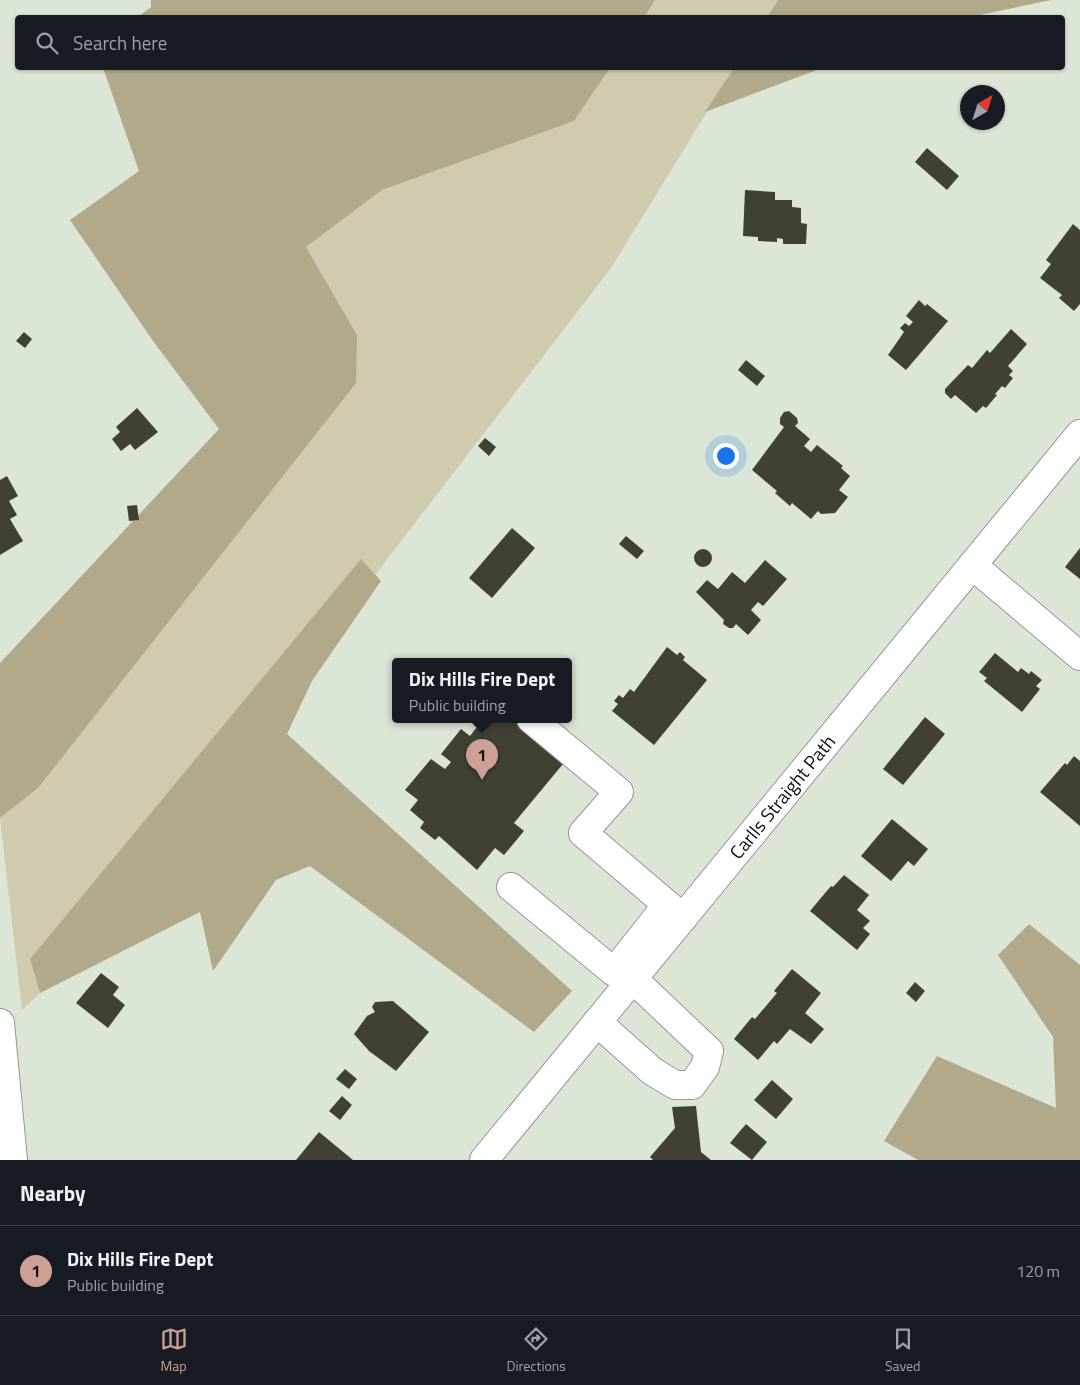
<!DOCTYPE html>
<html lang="en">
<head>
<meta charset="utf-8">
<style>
  :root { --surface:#171b24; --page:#242831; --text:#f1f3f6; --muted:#9ea1a6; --line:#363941; --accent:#cea095 }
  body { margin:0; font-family:"Titillium Web",sans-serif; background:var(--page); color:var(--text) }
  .compass { position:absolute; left:960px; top:85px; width:45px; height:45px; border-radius:50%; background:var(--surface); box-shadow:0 1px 4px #0004; rotate:39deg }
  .you { position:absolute; left:725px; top:455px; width:18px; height:18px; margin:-12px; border:4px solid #fff; border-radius:50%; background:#1a73e8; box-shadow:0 0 0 8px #1a73e833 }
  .badge { display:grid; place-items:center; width:32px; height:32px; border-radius:50%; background:var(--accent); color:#111; font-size:16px; font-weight:700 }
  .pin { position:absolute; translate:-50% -41px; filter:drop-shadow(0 1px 2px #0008) }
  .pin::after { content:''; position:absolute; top:26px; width:18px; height:15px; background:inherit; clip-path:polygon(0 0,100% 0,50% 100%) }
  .popup { position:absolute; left:392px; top:658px; width:180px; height:65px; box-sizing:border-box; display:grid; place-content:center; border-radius:5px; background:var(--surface); filter:drop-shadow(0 1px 4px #0005); font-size:16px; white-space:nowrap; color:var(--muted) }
  .popup b { font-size:19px; color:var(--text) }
  .popup::after { content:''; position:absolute; left:50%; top:100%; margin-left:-10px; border:10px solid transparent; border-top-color:var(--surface) }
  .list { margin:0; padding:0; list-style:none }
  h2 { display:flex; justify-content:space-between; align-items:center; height:65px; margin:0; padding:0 20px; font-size:21px }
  h2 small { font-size:16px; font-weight:400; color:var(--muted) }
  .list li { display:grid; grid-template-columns:32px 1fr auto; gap:15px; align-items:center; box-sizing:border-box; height:90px; padding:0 20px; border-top:1px solid var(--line) }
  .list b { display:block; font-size:19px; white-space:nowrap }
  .list p { margin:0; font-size:16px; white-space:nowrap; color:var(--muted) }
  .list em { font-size:16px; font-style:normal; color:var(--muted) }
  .icon { flex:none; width:28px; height:28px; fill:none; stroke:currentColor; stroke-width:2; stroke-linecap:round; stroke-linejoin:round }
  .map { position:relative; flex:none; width:1080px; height:1160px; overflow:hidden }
  .search { position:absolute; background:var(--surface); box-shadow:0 1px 4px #0004; left:15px; right:15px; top:15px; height:55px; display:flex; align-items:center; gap:12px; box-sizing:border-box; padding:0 18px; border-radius:5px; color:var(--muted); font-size:19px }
  .sheet { height:155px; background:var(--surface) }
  nav { display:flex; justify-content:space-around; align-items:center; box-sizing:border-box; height:70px; border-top:1px solid var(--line); background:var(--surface); font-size:14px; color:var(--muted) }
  nav a { display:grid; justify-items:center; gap:2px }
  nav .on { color:var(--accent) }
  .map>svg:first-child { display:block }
</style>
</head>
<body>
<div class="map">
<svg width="1080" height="1160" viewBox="0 0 1080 1160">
  <rect width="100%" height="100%" fill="#dbe6d6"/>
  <path fill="#d0caaf" d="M655,0H778L767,17L644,18Z
    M610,68H734L611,268L375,575L361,560L30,959L40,993L22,1010L0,818L38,788L357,335L306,247L382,190L574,121Z"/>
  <path fill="#b1a98a" d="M151,0H655L644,18L138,17L151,7Z
    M778,0H1051L970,17H767Z
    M103,68H610L574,121L382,190L306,247L357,335L356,383L38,788L0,818V663L219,429L153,341L70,220L139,171Z
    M734,68H822L705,112Z
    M361,559L381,581L312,681L287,734L572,991L534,1032L310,866L276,880L213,971L200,912L40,993L30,959Z
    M1029,924L1080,965V1160H918L884,1141L937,1056L1056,1108L1053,1037L998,955Z"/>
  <path fill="#3f4233" d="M927,148L959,176L947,190L915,162Z
    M745,190L775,192V200H792V207L801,208V223L807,224L806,244H783V239L777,238V242L758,241V237L743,236Z
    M1073,224L1080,230V304L1074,311L1059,298L1062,295L1040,278L1051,264L1046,260Z
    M919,300L925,306L927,304L948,321L906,370L888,355L904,332L900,328L905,323L909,326L913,322L906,316Z
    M1011,329L1027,344L1008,366L1013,371L1009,375L1013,378L1005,388L1002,386L995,394L997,395L986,408L983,406L976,413L955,395L951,399L945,393V389L968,365L972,368L987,350L990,353Z
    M24,332L32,339L25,348L16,341Z
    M746,360L765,376L757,386L738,370Z
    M137,408L158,432L135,450L130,444L121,451L112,439L120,432L116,427Z
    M789,411L797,418L798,423L795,426L810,439L804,446L811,452L817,445L843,466L841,468L850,476L839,490L848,497L835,513L821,514L818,511L811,519L792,503L790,506L775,493L777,491L752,470L784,427L780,424V418L784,412Z
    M485,438L496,447L489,456L478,446Z
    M7,476L18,496L9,501L17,515L10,519L23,541L0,555V480Z
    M137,505L139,520L129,521L127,506Z
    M512,528L535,548L492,598L469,578Z
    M626,536L644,551L637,559L619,544Z
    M1080,548V579L1065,567Z
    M694 558a9 9 0 1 1 18 0a9 9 0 1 1-18 0Z
    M765,560L787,579L763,606L758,602L751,610L761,620L748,635L736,624L733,628H729L723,624L724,620L696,592L707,580L718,589L732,572L745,583Z
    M667,647L677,655L680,652L685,657L683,660L707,680L654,745L612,711L618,704L614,701L619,695L623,698L630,689L634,692Z
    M995,653L1018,672L1021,668L1029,674L1031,671L1042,680L1036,686L1040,689L1022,712L984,681L987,678L979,672Z
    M925,717L945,734L903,785L883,769Z
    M483,719H514L561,757L558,760L563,764L514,823L524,831L504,855L495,848L477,870L439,836L435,840L420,828L424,822L410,810L418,800L405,790L431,759L445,769L451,762L441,754L461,729L470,736Z
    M1074,756L1080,761V826L1040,792L1065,763L1067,765Z
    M892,819L928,849L914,866L908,861L891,881L861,856Z
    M844,875L869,895L857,910L870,921L863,928L870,934L857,950L810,911L831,886L833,887Z
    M792,969L821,993L805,1013L824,1029L811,1044L790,1029L777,1044L774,1041L758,1060L734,1039L752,1017L755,1019L777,993L774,991Z
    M101,973L119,987L113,995L125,1005L108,1028L76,1003Z
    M915,982L925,991L916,1002L906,993Z
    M393,1001L429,1032L396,1071L369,1051L354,1034L367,1016L375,1012L372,1007L375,1002Z
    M345,1069L357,1079L349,1089L336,1079Z
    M772,1080L793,1099L776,1119L754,1100Z
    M342,1096L352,1105L340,1120L329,1111Z
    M696,1106L701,1152L711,1160H653L650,1157L675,1128L672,1107Z
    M746,1124L767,1142L752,1160L730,1143Z
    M319,1132L353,1160H296Z"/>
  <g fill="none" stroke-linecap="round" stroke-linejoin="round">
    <g stroke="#929c8d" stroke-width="30">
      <g id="minor">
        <path d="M972,565L1080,656"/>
        <path d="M531,719L619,792L583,833L683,918"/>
        <path d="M511,887L614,972L667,905"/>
        <path d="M597,1022L652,1071L675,1085H692L705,1067L709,1051L633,979"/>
        <path d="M0,1023L13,1160"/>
        <path id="s1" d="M484,1160L1080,434"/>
      </g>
    </g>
    <use href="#minor" stroke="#fff" stroke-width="28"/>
  </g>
  <g text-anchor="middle" stroke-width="5" stroke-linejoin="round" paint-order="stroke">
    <g font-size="19" fill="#0d110c" stroke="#e8f3e4">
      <text dy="7" stroke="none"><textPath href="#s1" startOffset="470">Carlls Straight Path</textPath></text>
    </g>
  </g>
</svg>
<svg class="compass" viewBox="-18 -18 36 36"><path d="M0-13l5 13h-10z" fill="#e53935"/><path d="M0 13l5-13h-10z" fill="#9ea1a6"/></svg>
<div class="you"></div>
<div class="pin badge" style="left:482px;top:780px">1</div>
<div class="popup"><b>Dix Hills Fire Dept</b>Public building</div>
<div class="search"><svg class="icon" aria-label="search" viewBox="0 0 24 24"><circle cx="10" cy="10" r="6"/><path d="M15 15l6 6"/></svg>Search here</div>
</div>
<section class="sheet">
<h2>Nearby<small></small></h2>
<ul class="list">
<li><span class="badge">1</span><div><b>Dix Hills Fire Dept</b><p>Public building</p></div><em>120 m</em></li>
</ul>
</section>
<nav>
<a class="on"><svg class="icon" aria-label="map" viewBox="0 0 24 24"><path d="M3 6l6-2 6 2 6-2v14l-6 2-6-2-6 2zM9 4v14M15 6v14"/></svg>Map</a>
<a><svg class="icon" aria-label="directions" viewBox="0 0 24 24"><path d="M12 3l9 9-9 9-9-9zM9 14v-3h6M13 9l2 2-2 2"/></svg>Directions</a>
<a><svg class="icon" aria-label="saved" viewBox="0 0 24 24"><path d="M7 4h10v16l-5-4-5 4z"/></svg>Saved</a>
</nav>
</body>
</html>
